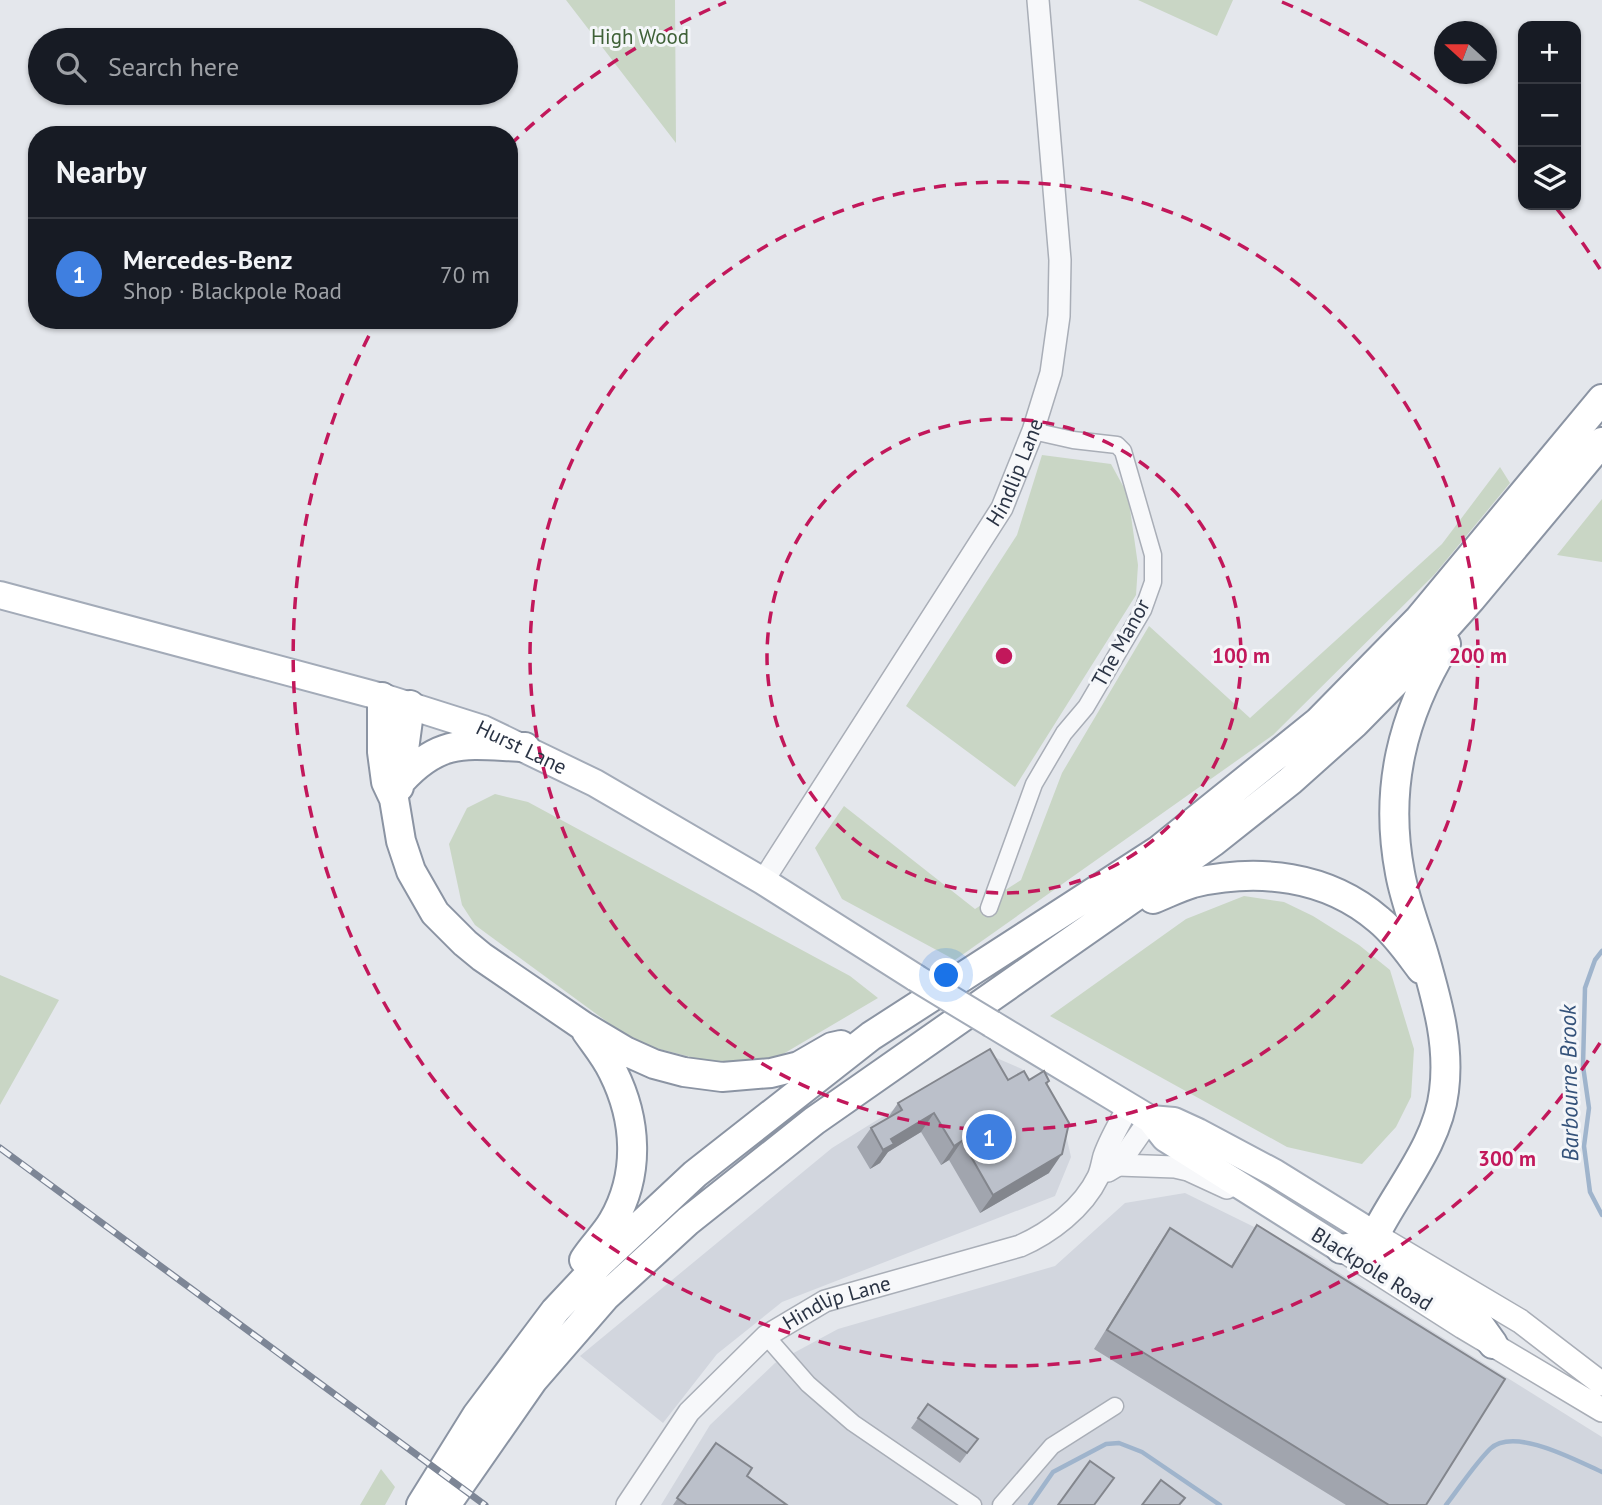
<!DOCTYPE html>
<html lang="en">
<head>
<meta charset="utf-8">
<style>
  :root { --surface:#171b24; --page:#242831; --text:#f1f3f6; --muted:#9ea1a6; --line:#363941; --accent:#d1495b }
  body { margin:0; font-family:"PT Sans",sans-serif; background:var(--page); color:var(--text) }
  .controls { position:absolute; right:21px; top:21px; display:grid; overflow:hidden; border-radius:14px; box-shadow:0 2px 5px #0004 }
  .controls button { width:63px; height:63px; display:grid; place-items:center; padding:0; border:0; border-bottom:2px solid var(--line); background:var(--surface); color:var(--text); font:35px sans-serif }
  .compass { position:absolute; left:1434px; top:21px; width:63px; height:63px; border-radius:50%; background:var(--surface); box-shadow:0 2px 5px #0004; rotate:291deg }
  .you { position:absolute; left:947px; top:976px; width:24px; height:24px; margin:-18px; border:5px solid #fff; border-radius:50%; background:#1a73e8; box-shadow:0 0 0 10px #1a73e833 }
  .badge { display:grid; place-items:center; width:46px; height:46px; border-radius:50%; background:var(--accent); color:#fff; font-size:23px; font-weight:700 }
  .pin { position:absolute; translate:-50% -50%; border:4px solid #fff; box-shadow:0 2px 7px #0006 }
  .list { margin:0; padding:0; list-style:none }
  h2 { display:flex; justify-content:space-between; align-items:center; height:91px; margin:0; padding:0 28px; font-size:30px }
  h2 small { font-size:23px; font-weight:400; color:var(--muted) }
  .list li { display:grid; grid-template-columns:46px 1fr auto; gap:21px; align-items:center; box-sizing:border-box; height:112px; padding:0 28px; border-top:2px solid var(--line) }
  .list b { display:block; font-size:26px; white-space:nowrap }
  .list p { margin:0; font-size:23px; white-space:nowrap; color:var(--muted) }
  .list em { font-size:23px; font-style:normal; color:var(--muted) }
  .icon { flex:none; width:38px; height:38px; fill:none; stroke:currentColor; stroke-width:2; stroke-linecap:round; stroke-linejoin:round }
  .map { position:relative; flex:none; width:1602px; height:1505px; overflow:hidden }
  .search { position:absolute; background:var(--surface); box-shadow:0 2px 5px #0004; left:28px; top:28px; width:490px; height:77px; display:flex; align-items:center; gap:18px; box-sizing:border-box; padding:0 24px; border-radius:38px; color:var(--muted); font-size:26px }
  .panel { position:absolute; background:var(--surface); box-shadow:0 2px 5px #0004; left:28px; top:126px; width:490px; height:203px; border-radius:28px }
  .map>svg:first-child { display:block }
</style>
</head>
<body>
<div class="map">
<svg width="1602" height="1505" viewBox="0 0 1602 1505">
  <rect width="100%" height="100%" fill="#e4e7ec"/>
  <path fill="#d2d6de" d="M985,1053L1022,1069L1062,1117L1071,1157L1055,1196L782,1302L717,1354L663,1423L580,1356L832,1148Z
    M1185,1193L1309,1254L1602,1437V1505H661L710,1425L775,1363L838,1329L1055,1266L1125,1203Z"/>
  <path fill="#c9d6c5" d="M566,0H675L676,143Z
    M1138,0H1233L1217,36Z
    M1042,455L1111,464L1128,495L1138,565L1136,595L1015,787L906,706L1017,535Z
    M1500,467L1510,483L1434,575L1273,735L955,960L842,899L815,848L844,806L975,909L1021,880L1062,773L1149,626L1250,718L1442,544Z
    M1602,499V562L1557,555Z
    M495,794L528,802L850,976L878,998L778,1057L718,1064L636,1043L475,925L462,905L449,844L467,808Z
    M1244,896L1284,902L1313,916L1359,945L1390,970L1414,1049L1411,1097L1396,1127L1362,1164L1287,1147L1050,1016L1186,919Z
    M0,975L59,1000L0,1105Z
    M381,1469L395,1487L385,1505H360Z"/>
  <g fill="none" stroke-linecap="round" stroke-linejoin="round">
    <path stroke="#9fb4cc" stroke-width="4.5" d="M1602,951L1595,960L1585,988L1583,1066L1589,1108L1584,1146L1590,1192L1602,1215
      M1030,1505L1053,1472L1106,1444L1119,1443L1142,1452L1220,1505
      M1446,1505C1460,1487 1474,1465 1490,1449C1514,1426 1577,1461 1602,1472"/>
    <g stroke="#a9aeb7" stroke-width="19">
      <path id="minor" d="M989,908L1034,784L1064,733L1086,707L1143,610L1153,582V555L1123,451L1117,445L1073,440L1033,431
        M766,1336L808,1384L853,1423L973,1505
        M1001,1505L1052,1446L1115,1406"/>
    </g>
    <g stroke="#a9aeb7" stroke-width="24">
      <g id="tertiary">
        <path id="s1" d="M763,881L1002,508L1033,431L1051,373L1059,316L1060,260L1038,0"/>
        <path d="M1118,1165L1175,1167L1188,1170L1227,1188"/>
        <path d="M1108,1171L1118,1165L1150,1119"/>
        <path id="s2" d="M627,1505L689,1412L766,1336L825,1301L1020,1246C1050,1233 1083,1208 1098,1177C1101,1171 1102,1163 1104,1156C1110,1139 1120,1122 1129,1106"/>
      </g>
    </g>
    <g stroke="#a9aeb7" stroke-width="26">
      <path id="secondary" d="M1375,1235L1520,1321L1602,1384
        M1341,1249L1463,1327L1602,1410"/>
    </g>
    <g stroke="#a3abb8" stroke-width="30">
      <g id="primary">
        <path id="s3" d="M0,595L382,697L483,729L595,783L763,881L916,978"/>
        <path d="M992,1024L1150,1119L1165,1138L1341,1249"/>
        <path d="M1150,1119L1174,1121L1198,1132L1275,1173L1375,1235"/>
      </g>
    </g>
    <g stroke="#8b94a3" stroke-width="32">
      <path id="trunk" d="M382,697V752L386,782L394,799L401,841L411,871L435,913L465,943L482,957L583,1026L625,1051L654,1064L684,1072L722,1077L771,1073L799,1066L832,1047L841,1045
        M401,781C442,736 469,745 525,747
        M399,787L410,705
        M1153,899C1166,894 1179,887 1193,883C1258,868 1327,875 1379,920C1396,934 1408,952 1421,969
        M1375,1235L1379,1253L1387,1261L1473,1316L1493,1344
        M1341,1249L1364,1245L1375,1235C1398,1189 1438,1144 1444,1091C1450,1044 1437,1001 1424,955C1416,928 1405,901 1400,873C1384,789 1402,716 1446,644
        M584,1260C592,1247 605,1235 613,1221C640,1174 637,1120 613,1072C606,1057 595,1044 586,1031
        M421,1505L477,1415L555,1311L601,1262L695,1174L871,1036L1159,850L1318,722L1419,619L1602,399
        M446,1505L533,1380L605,1297L688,1221L814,1121L1213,842L1290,781L1355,723L1413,664L1471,599L1602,442"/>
    </g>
    <use href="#minor" stroke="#f7f8fa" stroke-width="16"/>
    <use href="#tertiary" stroke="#f7f8fa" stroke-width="21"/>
    <use href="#secondary" stroke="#fff" stroke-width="23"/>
    <use href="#primary" stroke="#fff" stroke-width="26"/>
    <use href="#trunk" stroke="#fff" stroke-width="28"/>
    <g stroke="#7d8696" stroke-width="7">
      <path id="rail" d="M0,1148L485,1505"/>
    </g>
    <use href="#rail" stroke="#f4f6f9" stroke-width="4.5" stroke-dasharray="13" stroke-linecap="butt"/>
    <g stroke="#a3abb8" stroke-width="30" stroke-linecap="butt">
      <path id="primary-bridge" d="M916,978L992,1024"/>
    </g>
    <use href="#primary-bridge" stroke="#fff" stroke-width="26"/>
  </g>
  <path fill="#a1a5ae" d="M1008,1080L1049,1081L1047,1085L1049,1173L980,1213L949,1160L941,1165L921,1132L888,1152L880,1163L870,1169L857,1147L871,1128L887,1119L898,1103Z
    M1257,1225L1426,1505H1346L1094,1349L1157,1247L1170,1228L1231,1266Z
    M928,1404L978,1439L960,1463L911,1428Z
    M716,1443L747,1476L787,1505H673Z"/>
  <path fill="#83868d" d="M934,1113L921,1132L888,1152L880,1163L870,1169L891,1139Z
    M962,1141L949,1160L941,1165L954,1146Z
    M1062,1154L1049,1173L980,1213L993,1195Z"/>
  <path fill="#bbc0ca" stroke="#83868d" stroke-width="2" d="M990,1049L1008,1080L1024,1071L1029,1080L1044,1071L1049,1081L1046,1083L1069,1123L1062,1154L993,1195L962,1141L954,1146L934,1113L891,1139L894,1144L883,1150L871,1128L902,1110L898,1103Z
    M1257,1225L1505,1379L1426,1505H1389L1107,1330L1170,1228L1232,1267Z
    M928,1404L978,1439L967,1453L918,1418Z
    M716,1443L752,1468L747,1476L787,1505H687L677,1498Z
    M1090,1461L1114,1478L1094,1505H1058Z
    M1161,1480L1185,1498L1179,1505H1142Z"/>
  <g fill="none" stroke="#c2185b" stroke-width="3.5" stroke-dasharray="12 9">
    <circle cx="1004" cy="656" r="237"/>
    <circle cx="1004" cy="656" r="474"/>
    <path d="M1600 1043A711 711 0 0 1 376 322M510 145A711 711 0 0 1 726 2M1282 2A711 711 0 0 1 1520 167M1557 209A711 711 0 0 1 1600 269"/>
  </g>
  <g text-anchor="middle" stroke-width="6" stroke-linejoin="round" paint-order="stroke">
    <g font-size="21" fill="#3f6138" stroke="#f4f6f9">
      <text x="640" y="44">High Wood</text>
    </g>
    <g font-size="21" fill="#2b3445" stroke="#f4f6f9">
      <text dy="7" stroke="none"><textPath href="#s1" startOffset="481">Hindlip Lane</textPath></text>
      <text transform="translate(1121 643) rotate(-61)" y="7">The Manor</text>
      <text dy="7" stroke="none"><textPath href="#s3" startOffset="544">Hurst Lane</textPath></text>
      <text transform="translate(1372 1269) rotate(32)" y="7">Blackpole Road</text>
      <text dy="7" stroke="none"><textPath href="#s2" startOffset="299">Hindlip Lane</textPath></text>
    </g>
    <g font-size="23" font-style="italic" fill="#34527a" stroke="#f4f6f9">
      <text transform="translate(1569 1083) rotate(-91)" y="8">Barbourne Brook</text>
    </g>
  </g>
  <circle cx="1004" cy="656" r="10" fill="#c2185b" stroke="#f4f6f9" stroke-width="3.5"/>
  <g font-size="21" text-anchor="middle" font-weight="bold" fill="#c2185b" stroke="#f4f6f9" stroke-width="6" stroke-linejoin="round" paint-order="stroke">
    <text x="1241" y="663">100 m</text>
    <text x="1478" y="663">200 m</text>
    <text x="1507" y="1166">300 m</text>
  </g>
</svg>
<div class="controls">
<button>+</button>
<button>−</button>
<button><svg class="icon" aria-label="layers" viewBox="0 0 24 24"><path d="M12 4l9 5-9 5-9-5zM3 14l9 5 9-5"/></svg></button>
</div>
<svg class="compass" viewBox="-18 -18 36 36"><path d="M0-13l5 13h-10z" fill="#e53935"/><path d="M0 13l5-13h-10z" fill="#9ea1a6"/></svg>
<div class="you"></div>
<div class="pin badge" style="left:989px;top:1137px;background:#3f7fe0">1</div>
<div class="search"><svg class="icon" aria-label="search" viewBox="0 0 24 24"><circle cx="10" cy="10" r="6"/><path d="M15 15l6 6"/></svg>Search here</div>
<section class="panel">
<h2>Nearby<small></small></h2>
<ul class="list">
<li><span class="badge" style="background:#3f7fe0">1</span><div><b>Mercedes-Benz</b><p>Shop · Blackpole Road</p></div><em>70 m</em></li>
</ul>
</section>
</div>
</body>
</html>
